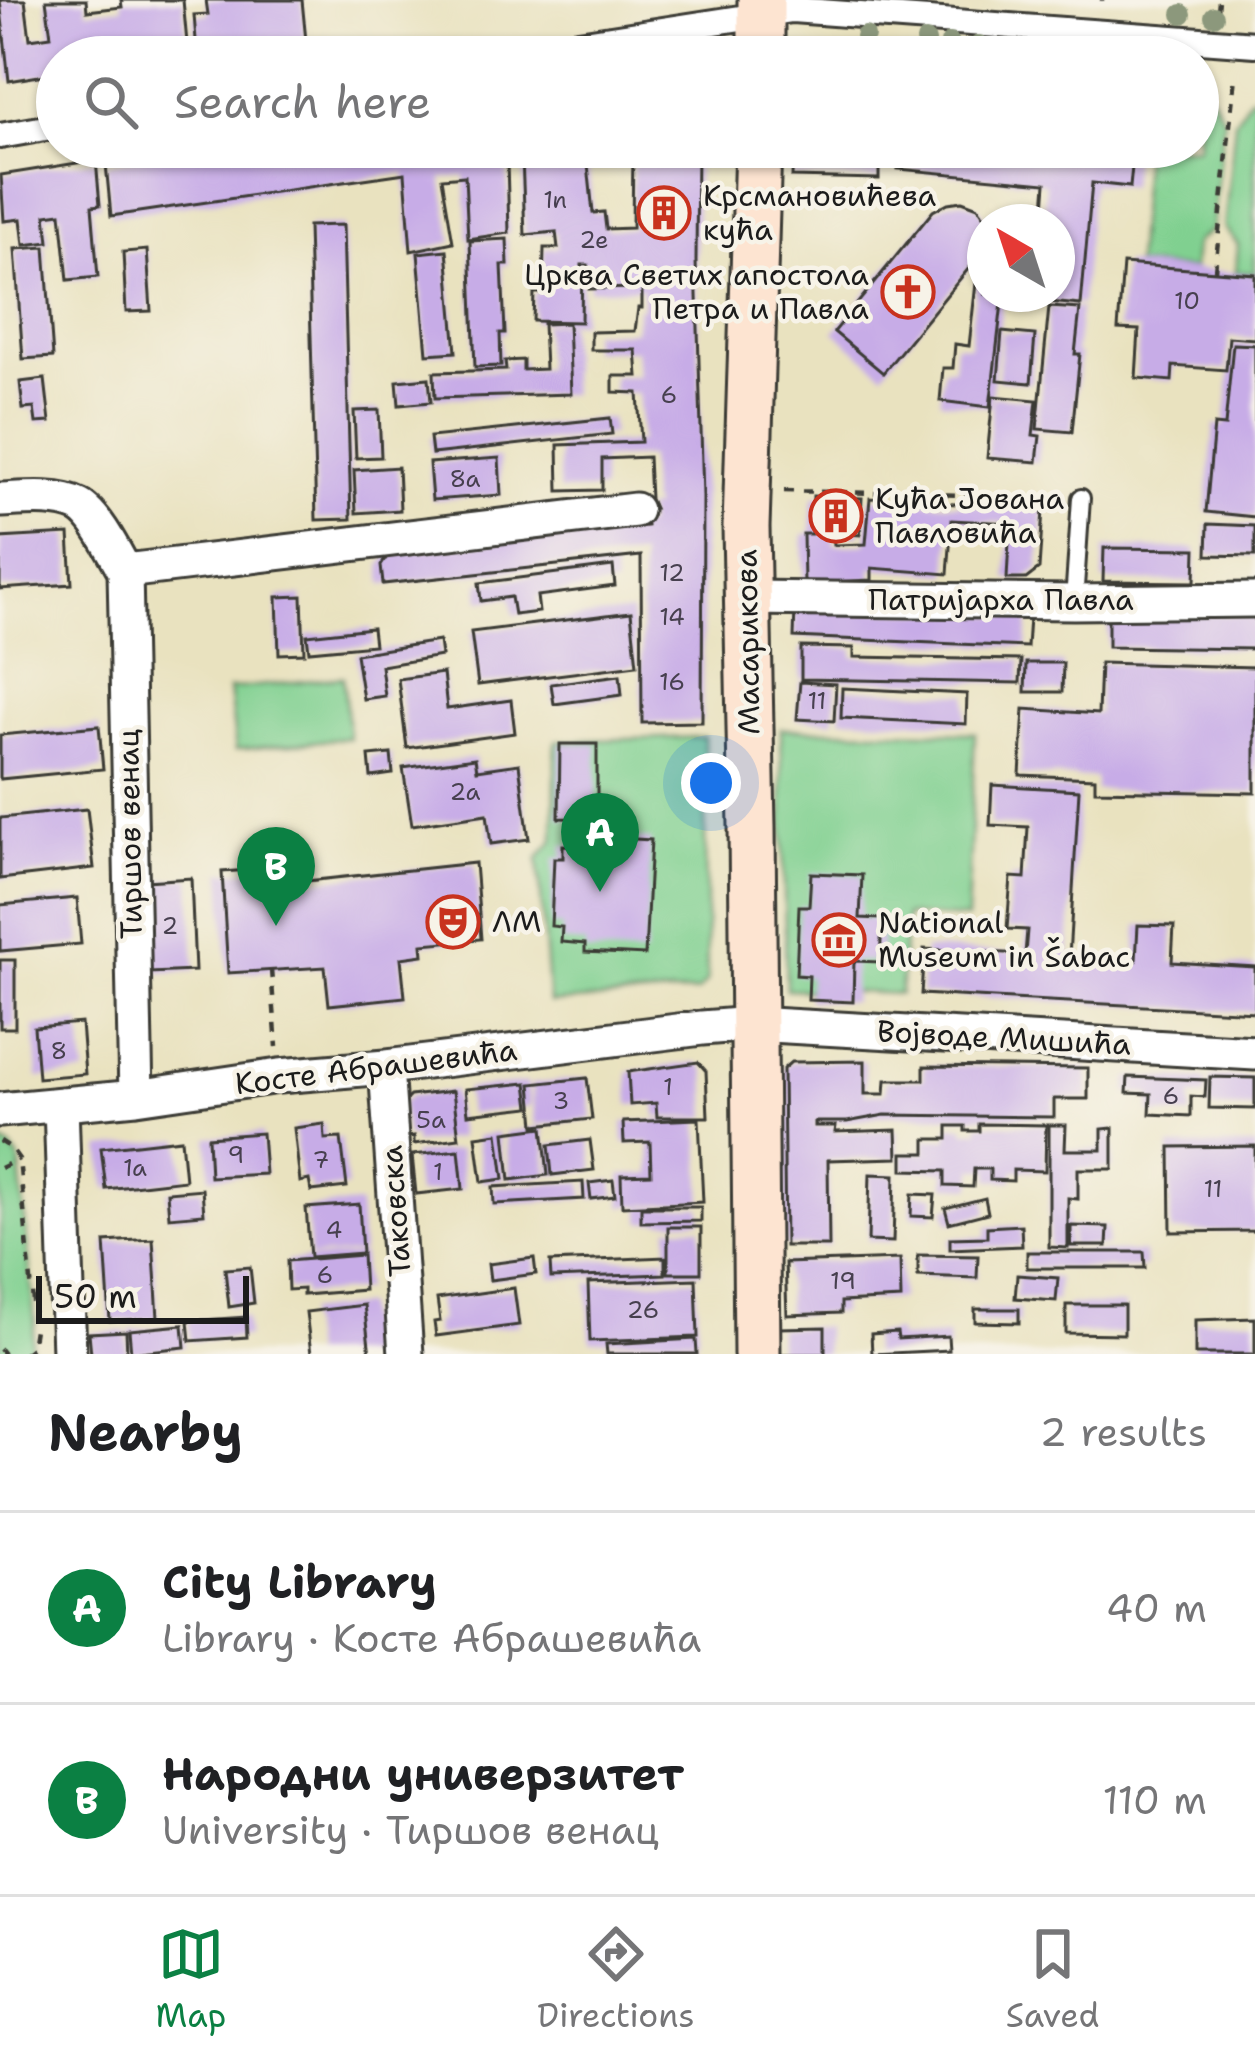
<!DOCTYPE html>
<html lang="en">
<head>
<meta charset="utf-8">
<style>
  :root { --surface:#fff; --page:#f2f2f2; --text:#202124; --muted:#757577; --line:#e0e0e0; --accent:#0b8043 }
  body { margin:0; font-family:"Shantell Sans",sans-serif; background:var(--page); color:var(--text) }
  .compass { position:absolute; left:967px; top:204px; width:108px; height:108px; border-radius:50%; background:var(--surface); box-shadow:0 3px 9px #0004; rotate:321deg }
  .scale { position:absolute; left:36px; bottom:30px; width:213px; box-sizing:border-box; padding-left:12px; border:6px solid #1c1c1c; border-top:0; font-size:33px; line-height:42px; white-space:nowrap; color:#1c1c1c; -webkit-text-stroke:9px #f7f3e8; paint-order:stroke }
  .you { position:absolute; left:711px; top:783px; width:42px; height:42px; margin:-30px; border:9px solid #fff; border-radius:50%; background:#1a73e8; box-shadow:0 0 0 18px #1a73e833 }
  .badge { display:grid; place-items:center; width:78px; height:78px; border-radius:50%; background:var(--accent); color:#fff; font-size:39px; font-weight:700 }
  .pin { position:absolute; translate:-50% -99px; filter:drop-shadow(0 3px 6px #0008) }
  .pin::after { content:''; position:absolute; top:63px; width:42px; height:36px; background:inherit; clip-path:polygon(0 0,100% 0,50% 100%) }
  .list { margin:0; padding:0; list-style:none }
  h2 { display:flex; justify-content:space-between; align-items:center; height:156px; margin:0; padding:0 48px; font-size:51px }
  h2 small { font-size:39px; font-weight:400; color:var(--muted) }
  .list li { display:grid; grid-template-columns:78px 1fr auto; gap:36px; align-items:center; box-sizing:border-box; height:192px; padding:0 48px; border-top:3px solid var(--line) }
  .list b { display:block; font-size:45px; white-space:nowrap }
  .list p { margin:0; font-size:39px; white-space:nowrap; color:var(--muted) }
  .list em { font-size:39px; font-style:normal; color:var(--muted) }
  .icon { flex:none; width:66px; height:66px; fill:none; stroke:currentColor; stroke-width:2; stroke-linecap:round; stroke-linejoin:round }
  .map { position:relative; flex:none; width:1255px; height:1354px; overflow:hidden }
  .search { position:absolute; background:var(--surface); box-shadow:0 3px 9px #0004; left:36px; right:36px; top:36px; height:132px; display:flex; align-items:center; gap:30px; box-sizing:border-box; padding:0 42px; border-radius:66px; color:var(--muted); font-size:45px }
  .sheet { height:540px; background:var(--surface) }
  nav { display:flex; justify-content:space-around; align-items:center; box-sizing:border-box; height:168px; border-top:3px solid var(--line); background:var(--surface); font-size:33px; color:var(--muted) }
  nav a { display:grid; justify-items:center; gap:6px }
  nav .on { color:var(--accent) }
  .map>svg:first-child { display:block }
</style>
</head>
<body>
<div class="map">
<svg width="1255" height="1354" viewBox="0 0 1255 1354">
  <rect width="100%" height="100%" fill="#f7f3e8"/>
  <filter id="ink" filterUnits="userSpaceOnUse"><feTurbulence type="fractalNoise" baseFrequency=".00833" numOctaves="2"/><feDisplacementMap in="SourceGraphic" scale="24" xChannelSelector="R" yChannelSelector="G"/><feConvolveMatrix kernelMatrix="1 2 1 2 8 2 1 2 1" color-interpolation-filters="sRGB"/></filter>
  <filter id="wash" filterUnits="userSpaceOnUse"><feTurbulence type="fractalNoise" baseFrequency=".004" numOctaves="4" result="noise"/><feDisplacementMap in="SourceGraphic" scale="48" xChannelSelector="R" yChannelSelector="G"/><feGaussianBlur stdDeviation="2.7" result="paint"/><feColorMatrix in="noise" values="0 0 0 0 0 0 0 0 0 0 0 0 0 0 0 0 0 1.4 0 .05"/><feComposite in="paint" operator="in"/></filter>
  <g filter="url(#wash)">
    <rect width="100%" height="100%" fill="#e9e2bf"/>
    <path fill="#80d090" stroke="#4e7656" stroke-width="3" d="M1198,94L1211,95L1224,119L1212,230L1195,243L1193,269L1135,265L1144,147H1198Z
      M1250,97H1255V273L1236,272L1238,244L1224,228L1235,121Z
      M343,677L349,738L236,750L229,689Z
      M781,729L975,733L967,919L906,915L900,994L786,989Z
      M704,737L707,982L697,992L549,1003L538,858L554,840L556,741Z
      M0,1141L11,1148L19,1159L35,1322L31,1348L24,1354H0Z"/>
    <g id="blocks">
      <path fill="#c7ace7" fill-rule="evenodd" d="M0,0H25L30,39L51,36L46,0H86L87,11L122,7L121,0H183L188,54L169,57H57V73L9,81Z
        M206,0H302L306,41L197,52L194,15L208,14Z
        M208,147H697L696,261L703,497L702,722L642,723L641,556L383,584L381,566L389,554L647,526L646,508H654L650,499L648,457L602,459V490L559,491L558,445L641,442L638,393L613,392V376H638L636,350H591V332L635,331L638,308H642V288L589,289L588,265H582L581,322L533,321L534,293H543L544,248H558L556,232L525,235L522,156L507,161L509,233L468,239L465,176L442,178L453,242L411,251L405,173L111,216L106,164ZM633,151L632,228L606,229L604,212L593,213L587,155Z
        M793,147H879V179L792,177Z
        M900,147H1134L1130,187L1092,183L1081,305L1038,301L1039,294H1057V222H1043L1046,183L898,169Z
        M96,160L100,205L92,206L98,277L68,280L61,213L46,215L49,242L24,245L21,219L4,221L1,175Z
        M962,201L978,207L988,222H985L983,251L883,373L834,332L933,211L948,203Z
        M343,225L351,519L316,520L308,226Z
        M507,239L508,265H502L505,333H500L501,366L475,367L470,241Z
        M45,247L53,357L23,359L15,249Z
        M147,250L151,311L126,312L123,252Z
        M447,250L456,352L427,354L418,253Z
        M1123,264L1255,274V339L1229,337L1226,370L1173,366L1172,381L1136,378L1139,330L1118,329Z
        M977,274L985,275V294H1003L990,407L940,401L943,368H953L955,344L969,346Z
        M1049,307L1080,309L1075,354H1080L1072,432L1037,429Z
        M568,323L571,394L435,398L434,372L506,370L505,361L523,360V370L545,369L543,324Z
        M1002,332L1035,335L1031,383L998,380Z
        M1233,344L1255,345V517L1206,512L1214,425L1225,426Z
        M429,378L431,402L399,405L397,381Z
        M45,379L50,422L36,423L34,408L23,409L20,382Z
        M993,396L1037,400L1033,435L1040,436L1037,462L987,458Z
        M379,410L381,457L356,458L354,411Z
        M610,418L612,434L432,454L430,437Z
        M499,458L501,495L432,500L429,463Z
        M398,467L400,510L356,513L354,470Z
        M813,496L862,498L860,535L833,533L834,545L866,544L870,498L1043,510L1039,569L1026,579H1007L1010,523L952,520L948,574L872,568V580L804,583L803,534H811Z
        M1208,524L1255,526V556L1207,555Z
        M69,534L72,584L0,589V538Z
        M1104,548L1196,549L1195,582L1103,581Z
        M613,566L615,586L537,596L539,612L514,615L511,597L481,601L479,583Z
        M302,596L304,653L279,654L277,597Z
        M795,608L1029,617L1027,647L794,637Z
        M631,612L637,665L478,685L471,632Z
        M1108,613L1255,616V649L1108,647Z
        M372,628L374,645L309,651L307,635Z
        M439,641L441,656L381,666L385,696L363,699L356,654Z
        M801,647L854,648V657L1021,660L1020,683L801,679Z
        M1026,663H1063L1062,692H1025Z
        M1100,663L1255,667V793L1095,790V778L1020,775L1024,709L1098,714Z
        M443,673L447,709L511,700L515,733L407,748L398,679Z
        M620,675L622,695L554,704L551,684Z
        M800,682L836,684L834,721L797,719Z
        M842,688L967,694L966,724L841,718Z
        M99,726L103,769L0,779V735Z
        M560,744H597V819L559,818Z
        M391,754L393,774L371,777L369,756Z
        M475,758L477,770L519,764L529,839L491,844L487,814L412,825L403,768Z
        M992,785L1079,790L1069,957L1136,961L1138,925L1174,926L1172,962L1255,967V1012L921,994L924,949L1025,954L1027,930L1007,929L1011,877L1025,878L1028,827L990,825Z
        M87,809L94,868L0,879V818Z
        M584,836L651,840L645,955L585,952V944L561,942L562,927L551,926L554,858H563V845L583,846Z
        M475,863L481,939L422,944L423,955L401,958L405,997L329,1005L325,967L228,973L222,872L296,867L297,882Z
        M811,873L862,875L860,918L882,919L880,962L854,961L853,1002L808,1000L809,976L796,975L799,906H809Z
        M191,878L195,971L149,973L146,881Z
        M77,898L81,944L0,951V905Z
        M0,960H15V1028H0Z
        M81,1023L85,1074L38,1078L34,1027Z
        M865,1061V1094H885L886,1080H924V1066L1088,1068V1099H1054V1117L885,1115L847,1122H815V1126H836L835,1132L897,1130L898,1158L828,1160L829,1246H785L783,1069L791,1062Z
        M698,1062L706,1071L708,1117H657L656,1103L630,1105L628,1072Z
        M1128,1077L1206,1080L1205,1097L1191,1096V1116L1150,1114L1151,1094L1127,1093Z
        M1210,1077L1255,1078V1109L1209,1108Z
        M587,1078L592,1119L535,1125L531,1084Z
        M527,1083L530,1107L468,1114L465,1089Z
        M453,1091L459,1138L414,1144V1136L407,1137L402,1104L410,1096Z
        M699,1119L703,1202L622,1206L621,1175L651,1174L650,1142L624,1143L623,1122Z
        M324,1124L325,1139L341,1138L347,1187L311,1191L309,1180L300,1182L294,1128Z
        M979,1124L1046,1125L1045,1171L1013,1170V1181L990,1180V1169H974L973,1187L945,1186V1171L903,1170V1153H926V1139H948V1126H965V1131H979Z
        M1049,1125H1066L1065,1150H1102V1129L1113,1128V1169H1078V1199L1068,1198V1248L1049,1247Z
        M543,1127L548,1175L510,1180L505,1132Z
        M262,1133L265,1174L210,1177L208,1137Z
        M498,1133L504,1179L482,1182L476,1136Z
        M181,1139L185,1180L106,1189L101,1148Z
        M590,1140L594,1170L552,1175L549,1145Z
        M1255,1146V1231L1171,1232L1170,1147Z
        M459,1150L463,1189L416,1194L412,1155Z
        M870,1174L895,1175L893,1242L868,1241Z
        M613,1180L615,1196L591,1199L589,1183Z
        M583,1182L584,1199L494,1204L493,1187Z
        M202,1189L204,1214L169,1217L167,1192Z
        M912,1194L935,1195L933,1217L911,1216Z
        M985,1198L988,1213L949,1223L945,1208Z
        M359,1204L362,1253L310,1257L306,1208Z
        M641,1207H701V1221L641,1222Z
        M1021,1225L1022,1246L950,1249V1238L987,1237V1227Z
        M1071,1226L1108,1227L1107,1246H1071Z
        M668,1227H701V1273H668Z
        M153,1239L158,1318L110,1321L105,1242Z
        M1027,1252H1144L1145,1268H1027Z
        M362,1255L364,1290L303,1295V1289L288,1290L287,1261Z
        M918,1255L978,1256L977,1278L918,1276Z
        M665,1257V1274L551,1278L550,1262Z
        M534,1258L536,1274L490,1280L488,1264Z
        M900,1259L901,1299L841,1302V1313L787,1315L785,1263Z
        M250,1267L254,1303L229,1307L225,1269Z
        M1017,1275L1058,1278L1056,1301L1015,1298Z
        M696,1279L698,1337L590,1341L588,1283Z
        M514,1288L519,1325L436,1336L434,1322L440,1321L437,1299Z
        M364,1305L370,1354H311L306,1312Z
        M1066,1305H1124V1334L1066,1333Z
        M975,1309H1019V1323L975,1322Z
        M246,1317L247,1337L190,1341L188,1321Z
        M1255,1318V1354H1195V1320Z
        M183,1325L185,1347L131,1353L129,1330Z
        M825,1327V1354H778V1328Z
        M126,1331L127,1354H91L89,1333Z
        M897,1332L898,1339L948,1336L949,1350L872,1354L871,1334Z
        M696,1339L697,1354H607L606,1344Z"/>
    </g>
  </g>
  <g filter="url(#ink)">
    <use href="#blocks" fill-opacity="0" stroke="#3b3a34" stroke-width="3"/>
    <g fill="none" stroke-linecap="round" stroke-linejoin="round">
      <g stroke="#3b3a34" stroke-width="22">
        <path id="service" d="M1074,602L1081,498"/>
      </g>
      <g stroke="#3b3a34" stroke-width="30">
        <path id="pedestrian" d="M488,57L792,10L1255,44
          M0,136L57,126"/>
      </g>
      <g stroke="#3b3a34" stroke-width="39">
        <path id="minor" d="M0,500C23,499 58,495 79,506C96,515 115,553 125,571
          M748,598L1074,602L1255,600
          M386,1067L406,1354
          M136,1097L125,571L635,510
          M61,1104L69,1354
          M0,1110L136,1097L279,1076L386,1067L702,1028L752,1024L1255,1053"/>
      </g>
      <g stroke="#3b3a34" stroke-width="51">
        <path id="secondary" d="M761,57V0
          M757,1354L752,827L746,527L758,147"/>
      </g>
      <path stroke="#3b3a34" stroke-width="4.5" stroke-dasharray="9 9" stroke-linecap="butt" d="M1102,1V0
        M1218,10L1219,0
        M797,49L816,40
        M1215,270L1235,76
        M784,491L1060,497
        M271,970L277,1047
        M0,1141L11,1148L19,1159L34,1312
        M0,1168L19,1159
        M0,1349L4,1354
        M24,1354L31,1348L35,1323"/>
      <use href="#service" stroke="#fff" stroke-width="16"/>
      <use href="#pedestrian" stroke="#fff" stroke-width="24"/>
      <use href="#minor" stroke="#fff" stroke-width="33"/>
      <use href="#secondary" stroke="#fde4d1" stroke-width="45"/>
    </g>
    <g fill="#8c987c">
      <circle cx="1182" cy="14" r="10"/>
      <circle cx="1214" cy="16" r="10"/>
      <circle cx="865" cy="36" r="10"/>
      <circle cx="926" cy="41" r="10"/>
      <circle cx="950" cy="43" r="10"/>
      <circle cx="979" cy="45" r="10"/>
    </g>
  </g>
  <defs>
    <g id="building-ring" transform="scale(2.7)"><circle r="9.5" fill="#f7f3e8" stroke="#c8321e" stroke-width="1.5"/><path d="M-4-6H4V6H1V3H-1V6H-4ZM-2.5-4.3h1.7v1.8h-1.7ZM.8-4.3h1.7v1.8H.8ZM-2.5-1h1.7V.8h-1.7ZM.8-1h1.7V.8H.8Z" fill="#c8321e"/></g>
    <g id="church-ring" transform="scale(2.7)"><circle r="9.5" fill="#f7f3e8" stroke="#c8321e" stroke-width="1.5"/><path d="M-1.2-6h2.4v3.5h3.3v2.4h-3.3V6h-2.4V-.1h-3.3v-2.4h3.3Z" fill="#c8321e"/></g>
    <g id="theatre-ring" transform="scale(2.7)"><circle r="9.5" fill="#f7f3e8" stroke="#c8321e" stroke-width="1.5"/><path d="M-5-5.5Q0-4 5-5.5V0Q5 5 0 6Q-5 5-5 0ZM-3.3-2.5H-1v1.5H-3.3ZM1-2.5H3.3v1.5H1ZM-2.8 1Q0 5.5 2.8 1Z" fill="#c8321e"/></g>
    <g id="museum-ring" transform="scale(2.7)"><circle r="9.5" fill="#f7f3e8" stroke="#c8321e" stroke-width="1.5"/><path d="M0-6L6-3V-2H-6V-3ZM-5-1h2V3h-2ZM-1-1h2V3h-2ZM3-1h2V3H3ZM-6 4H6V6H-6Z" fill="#c8321e"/></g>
  </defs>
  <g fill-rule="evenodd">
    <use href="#building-ring" x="664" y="213"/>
    <use href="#church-ring" x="908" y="292"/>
    <use href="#building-ring" x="836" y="516"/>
    <use href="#theatre-ring" x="453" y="922"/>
    <use href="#museum-ring" x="839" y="940"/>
  </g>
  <g text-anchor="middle" stroke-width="9" stroke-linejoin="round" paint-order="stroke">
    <g font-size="24" fill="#47404f">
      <text x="555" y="208">1n</text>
      <text x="594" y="248">2e</text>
      <text x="1187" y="309">10</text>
      <text x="669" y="403">6</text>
      <text x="465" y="487">8a</text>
      <text x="672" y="581">12</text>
      <text x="672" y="625">14</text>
      <text x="672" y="690">16</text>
      <text x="817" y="709">11</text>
      <text x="465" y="800">2a</text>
      <text x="170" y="934">2</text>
      <text x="59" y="1059">8</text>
      <text x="668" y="1095">1</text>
      <text x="1171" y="1104">6</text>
      <text x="561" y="1109">3</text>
      <text x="431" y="1128">5a</text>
      <text x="236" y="1163">9</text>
      <text x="321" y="1168">7</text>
      <text x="135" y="1176">1a</text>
      <text x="438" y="1180">1</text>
      <text x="1213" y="1197">11</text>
      <text x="334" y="1238">4</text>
      <text x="325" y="1283">6</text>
      <text x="843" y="1289">19</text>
      <text x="643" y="1318">26</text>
    </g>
    <g font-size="30" fill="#1c1c1c" stroke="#f7f3e8" text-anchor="start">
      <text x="703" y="206">Крсмановићева<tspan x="703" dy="34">кућа</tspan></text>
      <text x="869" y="285" text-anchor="end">Црква Светих апостола<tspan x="869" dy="34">Петра и Павла</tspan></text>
      <text x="875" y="509">Кућа Јована<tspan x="875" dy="34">Павловића</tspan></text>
      <text x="492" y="932">ЛМ</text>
      <text x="878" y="933">National<tspan x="878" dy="34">Museum in Šabac</tspan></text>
    </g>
    <g font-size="30" fill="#1c1c1c" stroke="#f7f3e8">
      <text x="1001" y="610">Патријарха Павла</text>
      <text transform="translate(748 642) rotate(-91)" y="10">Масарикова</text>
      <text transform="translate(130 834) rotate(-91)" y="10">Тиршов венац</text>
      <text transform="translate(1004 1038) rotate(3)" y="10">Војводе Мишића</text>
      <text transform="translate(376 1067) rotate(-7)" y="10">Косте Абрашевића</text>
      <text transform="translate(396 1211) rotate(-94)" y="10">Таковска</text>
    </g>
  </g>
</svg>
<svg class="compass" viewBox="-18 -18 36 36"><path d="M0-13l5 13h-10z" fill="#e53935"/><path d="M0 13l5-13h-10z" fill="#757577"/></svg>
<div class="scale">50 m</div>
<div class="you"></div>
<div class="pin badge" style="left:600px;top:892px">A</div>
<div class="pin badge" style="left:276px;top:926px">B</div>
<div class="search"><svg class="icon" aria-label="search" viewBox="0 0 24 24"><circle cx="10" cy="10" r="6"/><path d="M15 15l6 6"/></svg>Search here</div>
</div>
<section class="sheet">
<h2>Nearby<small>2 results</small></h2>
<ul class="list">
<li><span class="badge">A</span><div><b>City Library</b><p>Library · Косте Абрашевића</p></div><em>40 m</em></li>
<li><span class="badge">B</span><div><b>Народни универзитет</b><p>University · Тиршов венац</p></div><em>110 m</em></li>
</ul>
</section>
<nav>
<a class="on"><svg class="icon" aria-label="map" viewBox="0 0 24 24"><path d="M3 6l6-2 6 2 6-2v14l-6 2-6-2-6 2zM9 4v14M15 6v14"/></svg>Map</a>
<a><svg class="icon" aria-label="directions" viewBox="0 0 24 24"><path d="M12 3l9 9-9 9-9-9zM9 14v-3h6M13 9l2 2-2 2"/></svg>Directions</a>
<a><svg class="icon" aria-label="saved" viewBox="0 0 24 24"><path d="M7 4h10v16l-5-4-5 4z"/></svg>Saved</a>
</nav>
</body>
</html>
